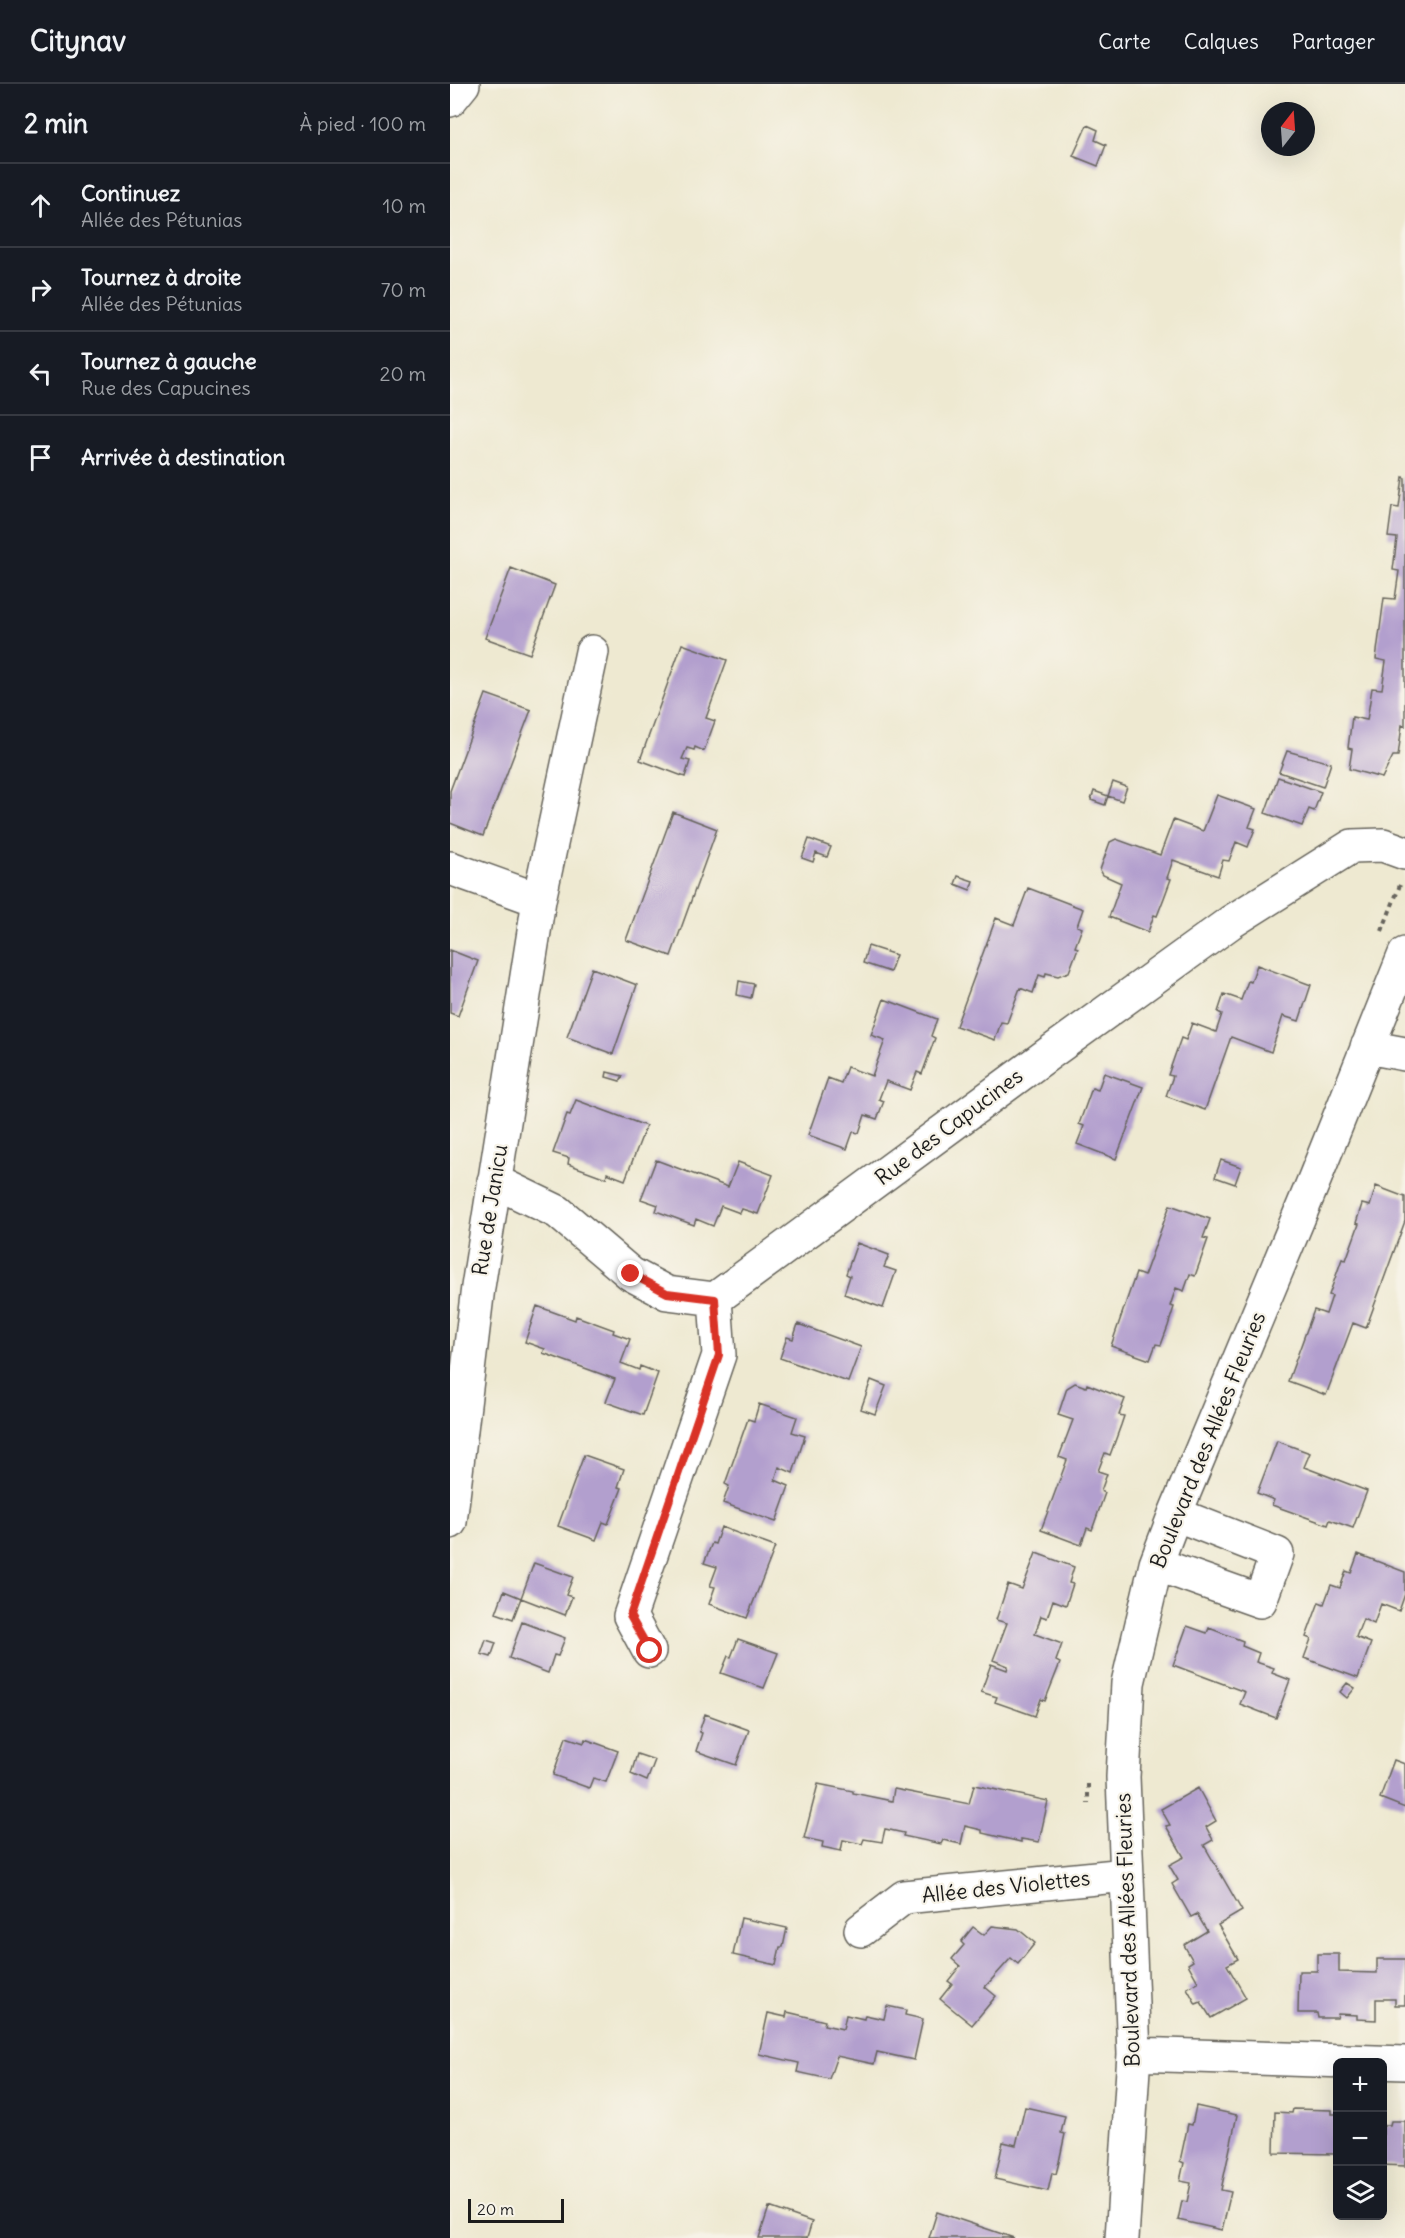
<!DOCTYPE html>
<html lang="fr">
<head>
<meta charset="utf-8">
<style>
  :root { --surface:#171b24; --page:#20242c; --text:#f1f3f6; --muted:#9ea1a6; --line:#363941 }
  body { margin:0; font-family:Delius,sans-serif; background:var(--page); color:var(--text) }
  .controls { position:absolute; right:18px; bottom:18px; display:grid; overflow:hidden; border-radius:9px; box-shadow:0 6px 24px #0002 }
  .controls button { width:54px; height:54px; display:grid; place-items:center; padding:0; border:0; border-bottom:2px solid var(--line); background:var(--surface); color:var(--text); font:30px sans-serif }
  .compass { position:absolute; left:811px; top:18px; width:54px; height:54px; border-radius:50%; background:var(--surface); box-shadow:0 6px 24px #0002; rotate:17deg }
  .scale { position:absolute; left:18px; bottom:15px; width:96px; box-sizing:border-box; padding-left:6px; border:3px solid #1c1c1c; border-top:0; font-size:16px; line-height:21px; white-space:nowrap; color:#1c1c1c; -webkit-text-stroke:4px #f7f3e8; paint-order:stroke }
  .stop { position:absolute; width:18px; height:18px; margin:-14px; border:4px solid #d93025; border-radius:50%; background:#fff }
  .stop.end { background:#d93025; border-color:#fff; box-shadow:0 2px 6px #0008 }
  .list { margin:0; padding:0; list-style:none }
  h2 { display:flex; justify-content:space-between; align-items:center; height:78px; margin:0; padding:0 24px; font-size:26px }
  h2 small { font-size:20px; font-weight:400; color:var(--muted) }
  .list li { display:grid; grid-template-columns:39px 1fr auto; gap:18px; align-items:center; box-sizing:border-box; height:84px; padding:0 24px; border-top:2px solid var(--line) }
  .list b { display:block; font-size:22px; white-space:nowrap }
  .list p { margin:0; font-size:20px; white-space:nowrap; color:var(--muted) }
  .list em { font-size:20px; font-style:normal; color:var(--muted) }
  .icon { flex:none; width:33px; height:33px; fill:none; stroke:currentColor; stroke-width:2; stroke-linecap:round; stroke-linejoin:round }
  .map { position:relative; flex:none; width:955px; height:2154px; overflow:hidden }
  header { display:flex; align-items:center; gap:36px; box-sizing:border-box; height:84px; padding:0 30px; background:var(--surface); border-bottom:2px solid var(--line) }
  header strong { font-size:28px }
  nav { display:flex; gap:33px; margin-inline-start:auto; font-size:21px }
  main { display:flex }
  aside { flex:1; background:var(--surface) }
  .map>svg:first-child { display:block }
</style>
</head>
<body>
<header>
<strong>Citynav</strong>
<nav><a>Carte</a><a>Calques</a><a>Partager</a></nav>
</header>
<main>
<aside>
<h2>2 min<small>À pied · 100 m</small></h2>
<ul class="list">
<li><svg class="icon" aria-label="ahead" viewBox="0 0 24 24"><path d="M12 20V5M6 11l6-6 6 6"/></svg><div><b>Continuez</b><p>Allée des Pétunias</p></div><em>10 m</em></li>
<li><svg class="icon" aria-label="right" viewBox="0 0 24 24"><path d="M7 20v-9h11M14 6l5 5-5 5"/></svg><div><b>Tournez à droite</b><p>Allée des Pétunias</p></div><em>70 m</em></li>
<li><svg class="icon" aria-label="left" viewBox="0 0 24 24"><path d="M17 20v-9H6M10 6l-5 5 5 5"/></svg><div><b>Tournez à gauche</b><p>Rue des Capucines</p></div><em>20 m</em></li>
<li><svg class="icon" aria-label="arrive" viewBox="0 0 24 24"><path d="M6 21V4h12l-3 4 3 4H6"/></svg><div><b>Arrivée à destination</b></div></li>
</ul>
</aside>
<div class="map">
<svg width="955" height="2154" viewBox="0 0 955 2154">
  <rect width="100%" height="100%" fill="#f7f3e8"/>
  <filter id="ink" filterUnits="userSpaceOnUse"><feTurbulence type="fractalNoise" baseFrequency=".0167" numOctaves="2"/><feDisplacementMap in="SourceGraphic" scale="12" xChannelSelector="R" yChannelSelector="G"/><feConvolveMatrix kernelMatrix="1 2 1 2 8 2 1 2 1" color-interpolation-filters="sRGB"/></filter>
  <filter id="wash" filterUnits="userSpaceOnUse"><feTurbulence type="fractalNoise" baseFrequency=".008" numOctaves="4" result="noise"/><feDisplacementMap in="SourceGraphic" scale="24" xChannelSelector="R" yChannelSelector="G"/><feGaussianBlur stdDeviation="1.35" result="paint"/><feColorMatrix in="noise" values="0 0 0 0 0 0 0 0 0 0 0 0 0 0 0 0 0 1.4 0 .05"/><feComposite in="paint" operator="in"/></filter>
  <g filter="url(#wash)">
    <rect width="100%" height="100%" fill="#eee9d1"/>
    <g id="blocks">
      <path fill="#b29fce" d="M637,41L648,46L645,56L656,61L648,82L623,72Z
        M953,393L955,394V642L952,641L948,672H943L932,694L899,685L902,665L898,664L902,633L917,636L922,604L932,605L936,577L926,575L934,514L945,515L949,487L943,486L947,454L938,453L942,423L949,424Z
        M61,484L105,501L80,570L35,554Z
        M232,560L277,576L256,634L265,637L254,667L245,663L244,666L237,664L232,675L240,677L235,693L190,676Z
        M36,610L81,626L33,752L0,739V707Z
        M837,667L881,679L873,703L829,688Z
        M828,693L871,708L864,727L859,725L852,742L815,729Z
        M663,698L677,703L672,717L658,712Z
        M644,707L658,712L655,721L641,716Z
        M767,711L806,725L799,743L805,745L798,763L786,758L779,777L773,776L768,792L723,776L717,794L721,795L714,814L707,832L704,831L698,848L659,833L671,799L653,791L650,786L660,758L666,755L710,771L723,736L753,747Z
        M223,728L267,745L221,872L176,856Z
        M359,755L381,763L377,773L366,769L363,778L352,774Z
        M508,792L523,797L520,806L505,800Z
        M578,804L633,825L627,842L632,844L625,863L628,864L619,888L608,892L596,889L595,893L589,891L583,909L570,904L557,939L551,938L545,956L506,942L546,834L564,841Z
        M418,862L446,871L440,888L413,879Z
        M0,866L28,877L8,932L0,929Z
        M807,881L861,901L849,937L833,932L821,968L781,953L755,1026L716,1012L723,992L718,991L731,954L736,956L742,939L766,948L772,930L768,928L774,910L791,916L798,897L801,898Z
        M142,884L187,901L163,970L117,953Z
        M289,897L304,900L301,914L287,911Z
        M434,915L487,935L481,952L485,954L472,990L467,988L460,1006L436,997L429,1015L434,1017L427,1035L415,1031L409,1049L403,1048L397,1065L358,1051L378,994L391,999L397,983L422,992L435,956L421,951Z
        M157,988L173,992L170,997L156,993Z
        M654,989L693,1003L666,1075L627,1060L634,1042L629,1040L642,1004L648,1006Z
        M126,1016L196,1042L175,1096L157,1089L156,1094L118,1080L119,1074L103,1069L117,1030L120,1031Z
        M206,1076L278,1103L288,1078L323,1091L308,1130L292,1125L290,1129L271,1122L263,1142L246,1135L244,1141L206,1127L208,1121L191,1115Z
        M771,1076L791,1083L785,1100L765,1093Z
        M926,1102L955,1113V1137L916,1244L903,1239L876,1311L838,1297L864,1226L876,1230L882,1212L879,1211L892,1175L896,1176L909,1140L906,1139L912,1120L920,1122Z
        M720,1121L760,1135L753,1154L758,1155L745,1192L740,1190L734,1207L726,1204L720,1222L724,1223L718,1242L711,1261L706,1260L700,1276L661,1262L686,1189L694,1192Z
        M407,1159L439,1171L434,1183L446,1187L433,1224L394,1210L400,1192L396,1190Z
        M87,1222L125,1236L126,1232L164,1246L163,1249L180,1255L171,1279L189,1286L190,1282L208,1289L193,1331L156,1318L165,1295L93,1269L95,1265L75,1258Z
        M348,1240L411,1263L398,1298L330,1274L337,1253L343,1255Z
        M421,1296L436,1302L425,1330L411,1325Z
        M625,1299L636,1303L637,1300L675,1315L669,1331L674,1332L671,1341L660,1371L655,1369L648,1387L657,1390L651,1407L655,1409L642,1446L637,1444L631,1461L591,1446L617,1376L609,1373L623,1336L608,1331L617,1304Z
        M309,1320L347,1333L342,1348L355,1352L343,1389L329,1383L325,1396L339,1402L326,1438L273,1419L279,1402L275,1400L298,1335L304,1337Z
        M827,1357L860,1369L854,1383L917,1407L903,1444L880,1436L878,1441L822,1421L824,1416L807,1409Z
        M134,1371L174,1385L168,1403L172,1404L158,1440L153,1438L146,1456L108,1442Z
        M271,1443L325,1463L297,1534L259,1520L265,1503L260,1502L267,1483L254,1479L262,1459L265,1460Z
        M586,1469L624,1483L619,1499L623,1500L616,1521L603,1516L597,1534L591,1532L585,1550L612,1560L606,1577L610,1579L595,1617L591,1615L585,1632L545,1618L547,1613L531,1608L541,1580L557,1586L558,1582L543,1576L557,1539L546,1536L558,1500L572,1505Z
        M908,1470L955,1488V1510L949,1527L931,1520L924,1540L913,1535L906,1553L921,1559L908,1594L854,1574L861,1555L856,1553L869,1518L874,1520L881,1501L890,1504L896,1487L901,1489Z
        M84,1479L123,1493L116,1511L122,1513L115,1531L71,1514Z
        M54,1507L71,1514L63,1535L46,1529Z
        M72,1538L115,1554L108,1572L104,1571L98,1589L59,1574Z
        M737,1542L757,1549L759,1544L793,1557L792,1562L809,1569L806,1578L824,1584L822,1589L840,1596L826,1634L790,1620L795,1608L723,1581Z
        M288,1555L328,1569L314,1604L271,1589L278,1572L281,1573Z
        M36,1556L46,1559L41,1573L31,1570Z
        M897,1599L905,1604L897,1614L890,1608Z
        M255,1630L299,1646L286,1681L246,1667L252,1649L249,1648Z
        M116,1653L134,1659L135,1655L168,1667L156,1698L143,1694L139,1704L103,1691Z
        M187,1670L205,1676L197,1697L181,1690Z
        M944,1676L955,1680V1724L930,1714Z
        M368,1700L403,1707V1709L442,1717L444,1705L519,1720L524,1701L598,1717L589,1758L571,1755V1758L532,1749V1746L515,1742L511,1760L493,1756L491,1760L453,1752L454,1749L435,1745L432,1758L414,1755L412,1760L393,1756L391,1767L372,1763L373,1758L354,1754Z
        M748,1704L766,1737L756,1743L763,1756L754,1761L792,1827L768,1841L788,1875L777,1881L796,1914L761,1934L751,1918L746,1920L737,1904L748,1898L738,1880L743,1877L734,1861L757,1847L747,1830L741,1833L722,1800L728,1796L719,1781L734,1773L716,1742L720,1741L711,1725Z
        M291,1834L337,1844L333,1863H330L326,1881L283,1871Z
        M542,1842L568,1845L585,1859L568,1880L561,1874L535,1903L546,1912L522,1941L490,1915L502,1900L498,1897L510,1882L502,1875L514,1861L511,1858L523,1843L534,1851Z
        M867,1870H889V1888L927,1889V1875H955V1921H945V1915H926V1936L907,1935V1931L888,1930L887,1934H868L867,1929H848L849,1887H867Z
        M437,1922L456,1926L455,1931L473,1935L464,1976L427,1968L424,1980L387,1972L379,1995L347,1988L349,1979L309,1970L318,1929L336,1933L337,1928L375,1937L374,1941L393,1945L396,1931L414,1935L415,1931L434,1935Z
        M746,2022L787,2031L771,2106L781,2108L772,2146L728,2136L732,2117L737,2118L741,2099L730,2097L734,2079L730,2077L738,2040L742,2041Z
        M575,2023L615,2032L611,2049L615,2050L609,2078L606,2090L602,2089L598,2107L545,2095L553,2058L566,2061Z
        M843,2025L882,2026V2030H888V2070L824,2069L825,2028L842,2029Z
        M941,2037H955V2082L933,2081V2041H940Z
        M319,2123L362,2138L357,2154H309Z
        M487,2128L564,2154H479Z"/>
    </g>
  </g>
  <g filter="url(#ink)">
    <use href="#blocks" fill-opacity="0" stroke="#66645b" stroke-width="1.5"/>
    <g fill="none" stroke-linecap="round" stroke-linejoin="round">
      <g stroke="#66645b" stroke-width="36">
        <path id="street" d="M0,16L13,0
          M0,784L89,816L28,1203L0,1438
          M89,816L142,568
          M917,963L955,970
          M44,1097L108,1128L181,1190L217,1209L265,1215L601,968L781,838L902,762L933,761L955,769
          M706,1480L810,1517L827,1470L725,1430
          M199,1567L180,1532L269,1271L265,1215
          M411,1846L454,1813L676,1791
          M684,1970L955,1979
          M672,2154L684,1970L673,1693L678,1599L706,1480L725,1430L865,1094L955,870"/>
      </g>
      <path stroke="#66645b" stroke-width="4" stroke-dasharray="4.5 4.5" stroke-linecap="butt" d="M932,847L950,801
        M638,1700V1720"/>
      <use href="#street" stroke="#fff" stroke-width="33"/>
    </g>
  </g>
  <g fill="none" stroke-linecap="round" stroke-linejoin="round" filter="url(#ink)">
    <path stroke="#d93025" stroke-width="8" d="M181,1190L217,1209L265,1215L269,1271L180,1532L200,1567"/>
  </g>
  <g text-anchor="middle" stroke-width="4.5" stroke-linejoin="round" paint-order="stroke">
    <g font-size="21" fill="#1c1c1c" stroke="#f7f3e8">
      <text transform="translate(499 1043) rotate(-37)" y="7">Rue des Capucines</text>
      <text transform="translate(40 1126) rotate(-81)" y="7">Rue de Janicu</text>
      <text transform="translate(758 1356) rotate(-68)" y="7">Boulevard des Allées Fleuries</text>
      <text transform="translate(556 1803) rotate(-6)" y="7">Allée des Violettes</text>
      <text transform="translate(678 1846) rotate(-92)" y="7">Boulevard des Allées Fleuries</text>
    </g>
  </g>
</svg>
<div class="controls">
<button>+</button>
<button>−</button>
<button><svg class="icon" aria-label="layers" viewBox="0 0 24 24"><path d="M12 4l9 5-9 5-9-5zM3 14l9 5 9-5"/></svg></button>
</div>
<svg class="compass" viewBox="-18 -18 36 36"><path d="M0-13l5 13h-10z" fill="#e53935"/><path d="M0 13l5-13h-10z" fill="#9ea1a6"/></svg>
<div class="scale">20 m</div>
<div class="stop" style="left:200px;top:1567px"></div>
<div class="stop end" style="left:181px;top:1190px"></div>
</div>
</main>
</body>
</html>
